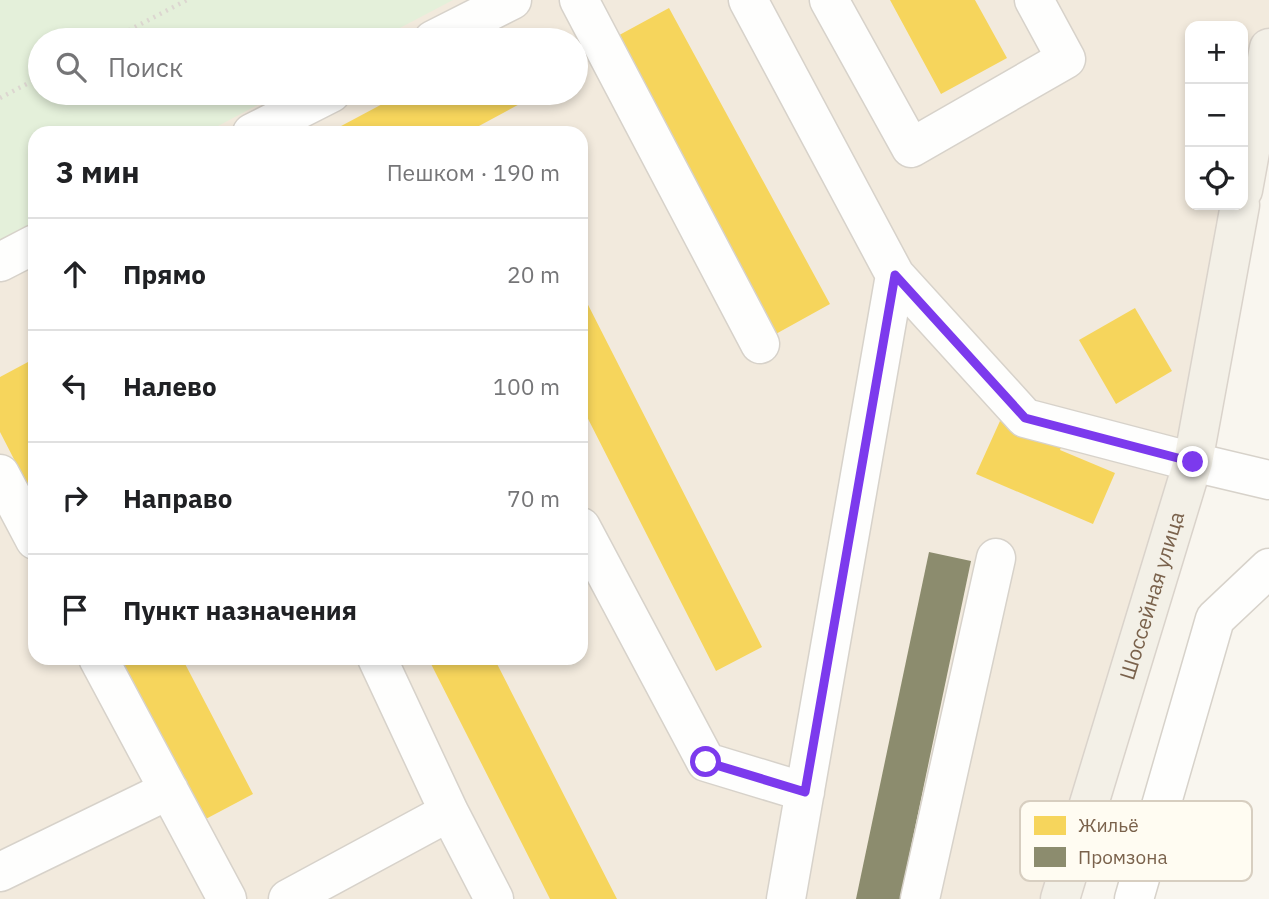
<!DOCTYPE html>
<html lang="ru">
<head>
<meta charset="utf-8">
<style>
  :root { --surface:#fff; --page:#f2f2f2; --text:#202124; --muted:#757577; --line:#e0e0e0 }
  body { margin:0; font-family:"IBM Plex Sans",sans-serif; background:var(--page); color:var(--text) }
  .controls { position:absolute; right:21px; top:21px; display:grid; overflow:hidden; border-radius:14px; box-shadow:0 4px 10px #0003 }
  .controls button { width:63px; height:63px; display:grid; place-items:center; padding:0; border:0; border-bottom:2px solid var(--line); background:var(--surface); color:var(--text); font:35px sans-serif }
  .stop { position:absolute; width:21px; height:21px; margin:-16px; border:5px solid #7c3aed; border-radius:50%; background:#fff }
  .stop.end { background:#7c3aed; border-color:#fff; box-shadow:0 2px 7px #0008 }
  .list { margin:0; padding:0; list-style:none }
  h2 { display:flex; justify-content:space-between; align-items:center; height:91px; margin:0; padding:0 28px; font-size:30px }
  h2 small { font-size:23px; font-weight:400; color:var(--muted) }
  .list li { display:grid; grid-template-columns:46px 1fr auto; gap:21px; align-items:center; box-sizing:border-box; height:112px; padding:0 28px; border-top:2px solid var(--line) }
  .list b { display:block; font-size:26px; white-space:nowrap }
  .list em { font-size:23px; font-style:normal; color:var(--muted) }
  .icon { flex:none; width:38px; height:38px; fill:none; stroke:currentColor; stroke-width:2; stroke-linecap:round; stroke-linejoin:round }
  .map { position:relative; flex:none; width:1269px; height:899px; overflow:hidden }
  .search { position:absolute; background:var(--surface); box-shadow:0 4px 10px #0003; left:28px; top:28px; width:560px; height:77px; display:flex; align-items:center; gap:18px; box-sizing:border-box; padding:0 24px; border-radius:38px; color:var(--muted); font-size:26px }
  .panel { position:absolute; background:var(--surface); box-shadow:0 4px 10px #0003; left:28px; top:126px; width:560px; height:539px; border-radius:21px }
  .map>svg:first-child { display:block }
</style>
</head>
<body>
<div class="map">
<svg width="1269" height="899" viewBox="0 0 1269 899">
  <rect width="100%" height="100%" fill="#f9f6ef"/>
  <path fill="#f2eadd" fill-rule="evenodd" d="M0,0H1269V48L1243,190V26H1190V205H1240L1060,899H0ZM40,40H576V93H40ZM35,133H581V658H35Z"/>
  <path fill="#e4f0da" d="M0,0H453L377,40H40V93H280L205,133H35V224L0,243Z"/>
  <path fill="#f6d55c" d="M890,0H975L1007,58L941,94Z
    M669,8L830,304L774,335L612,39Z
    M403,93H540L466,133H328Z
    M581,291L762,647L716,671L581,405Z
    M1135,308L1172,371L1116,404L1079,340Z
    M28,362L35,375V500L0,432V377Z
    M1000,421L1023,431L1063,442L1060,450L1115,473L1093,524L976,474Z
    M117,658H182L253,794L202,821Z
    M428,658H494L617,899H550Z"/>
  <path fill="#8c8c6e" d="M929,552L971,561L900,899H856Z"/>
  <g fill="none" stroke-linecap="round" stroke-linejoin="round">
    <g stroke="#d7d2ca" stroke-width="41">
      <path id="minor" d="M579,0L760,344
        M748,0L895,275L1025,418L1193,462L1269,480
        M829,0L911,148L1066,59L1034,0
        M433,40L512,0
        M252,133L331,93
        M0,262L35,244
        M0,474L35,540
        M581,527L706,762L805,792
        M98,658L227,899
        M377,658L449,812L494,899
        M0,872L169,790
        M288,899L449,812
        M786,899L895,275
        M920,899L996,558
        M1134,899L1215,619L1269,568"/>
    </g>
    <g stroke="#dad3cb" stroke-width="41">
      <g id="major">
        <path d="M1243,190L1269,48"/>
        <path id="s1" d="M1060,899L1193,462L1240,205"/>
      </g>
    </g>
    <path stroke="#dcd6d0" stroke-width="4.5" stroke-dasharray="2 5" stroke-linecap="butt" d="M110,40L187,0
      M0,98L40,77"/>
    <use href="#minor" stroke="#fefefd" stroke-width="38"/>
    <use href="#major" stroke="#f3f0e7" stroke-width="38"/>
  </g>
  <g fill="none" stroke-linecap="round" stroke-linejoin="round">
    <path stroke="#7c3aed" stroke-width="9" d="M706,762L805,792L895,275L1025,418L1193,462"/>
  </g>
  <g text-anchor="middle" stroke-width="7" stroke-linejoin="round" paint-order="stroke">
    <g font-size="21" fill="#7a624c" stroke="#fffcf2">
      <text dy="7" stroke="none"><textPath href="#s1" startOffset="317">Шоссейная улица</textPath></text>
    </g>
  </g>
  <rect x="1020" y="801" width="232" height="80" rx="10" fill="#fffcf2" stroke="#d7cec0" stroke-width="2"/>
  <rect x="1034" y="816" width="32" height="19" fill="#f6d55c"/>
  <rect x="1034" y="847" width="32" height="20" fill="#8c8c6e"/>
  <g font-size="19" fill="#7a624c">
    <text x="1078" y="832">Жильё</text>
    <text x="1078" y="864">Промзона</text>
  </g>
</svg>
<div class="controls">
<button>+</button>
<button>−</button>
<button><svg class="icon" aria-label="locate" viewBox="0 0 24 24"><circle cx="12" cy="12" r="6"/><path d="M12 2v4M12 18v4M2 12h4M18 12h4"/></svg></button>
</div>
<div class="stop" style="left:706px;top:762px"></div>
<div class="stop end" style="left:1193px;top:462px"></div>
<div class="search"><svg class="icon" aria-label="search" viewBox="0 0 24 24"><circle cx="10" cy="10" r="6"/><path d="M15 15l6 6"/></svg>Поиск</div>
<section class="panel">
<h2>3 мин<small>Пешком · 190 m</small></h2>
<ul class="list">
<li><svg class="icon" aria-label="ahead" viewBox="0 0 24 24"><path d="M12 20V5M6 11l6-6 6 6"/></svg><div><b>Прямо</b></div><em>20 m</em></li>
<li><svg class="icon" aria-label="left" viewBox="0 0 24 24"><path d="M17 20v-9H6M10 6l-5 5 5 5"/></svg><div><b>Налево</b></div><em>100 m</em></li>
<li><svg class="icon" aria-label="right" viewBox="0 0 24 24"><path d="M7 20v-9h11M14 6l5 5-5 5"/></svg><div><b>Направо</b></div><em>70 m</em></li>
<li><svg class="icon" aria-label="arrive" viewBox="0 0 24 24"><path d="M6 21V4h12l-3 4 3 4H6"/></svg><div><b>Пункт назначения</b></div></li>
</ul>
</section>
</div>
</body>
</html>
